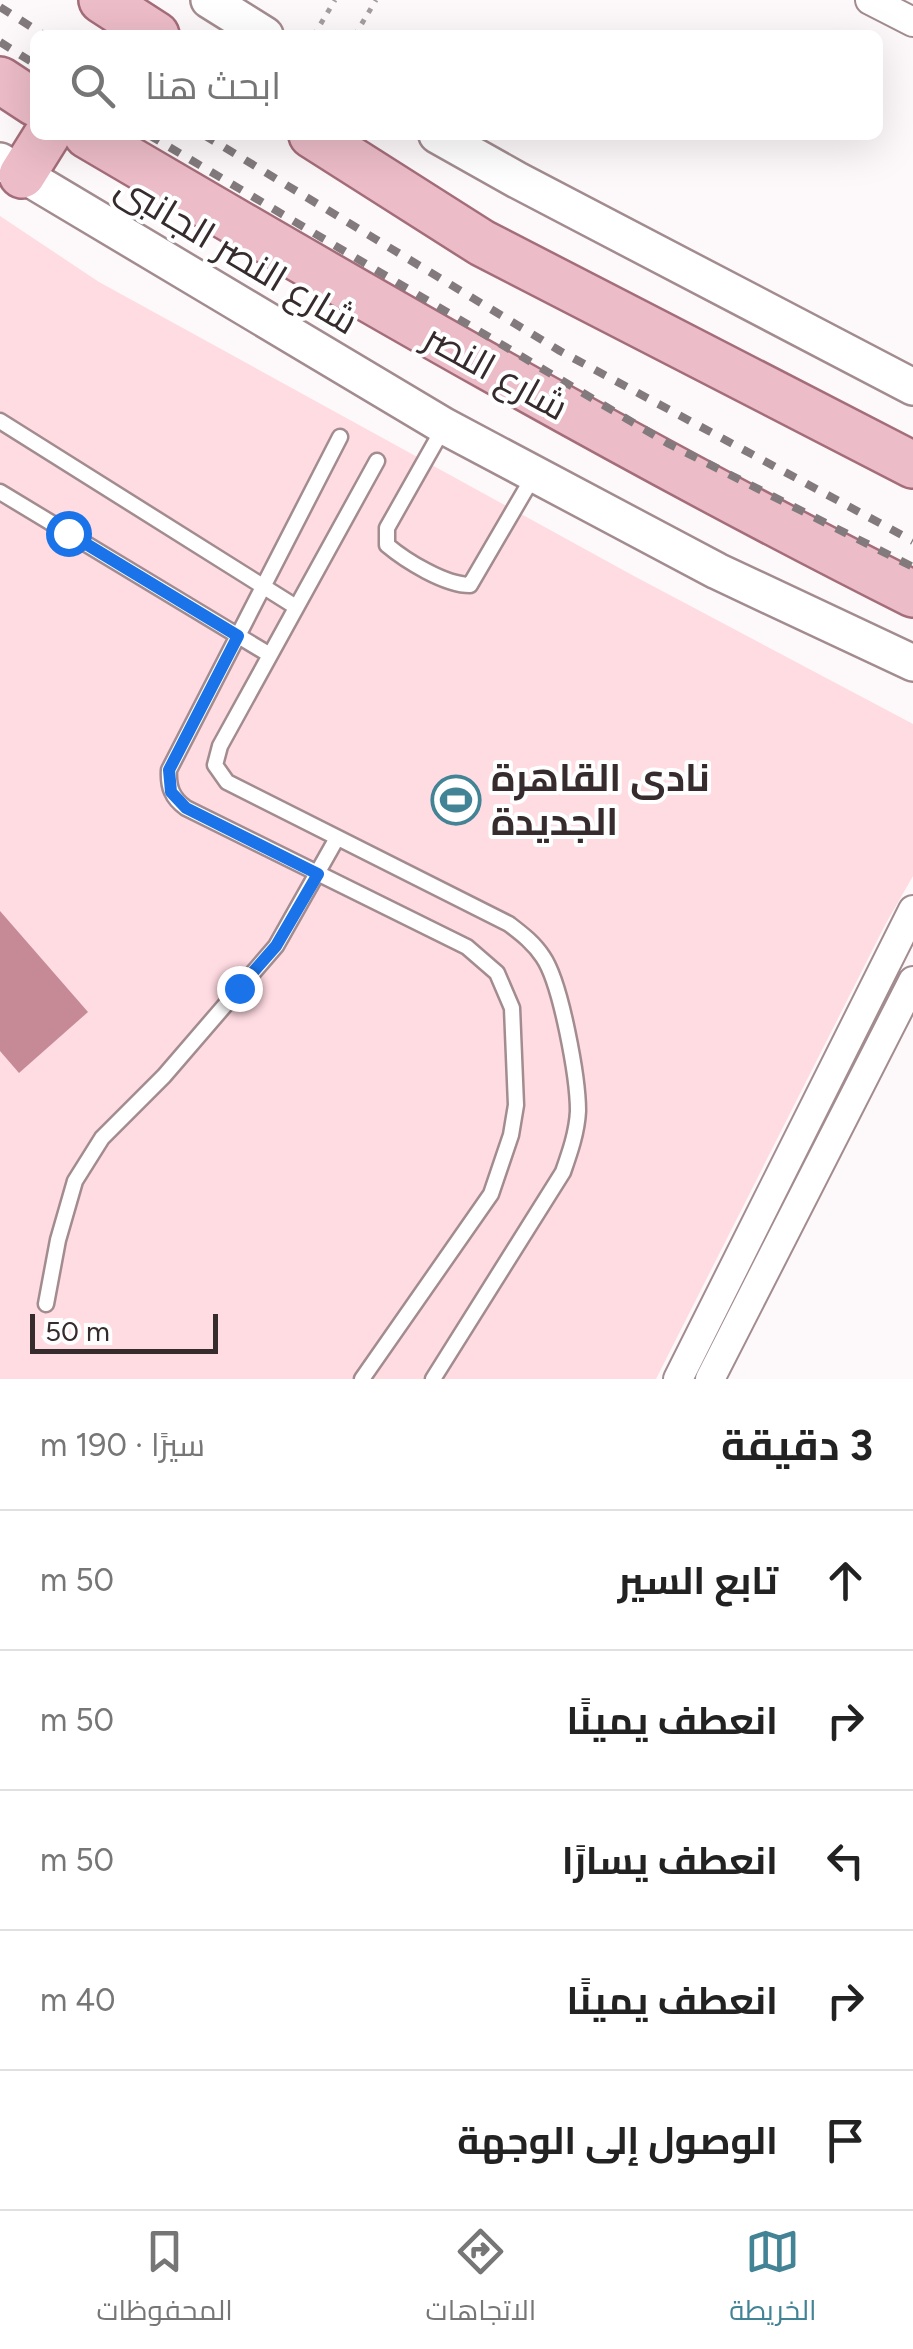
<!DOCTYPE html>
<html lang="ar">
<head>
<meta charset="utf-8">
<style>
  :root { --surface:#fff; --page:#f2f2f2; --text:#222; --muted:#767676; --line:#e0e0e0; --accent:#438396 }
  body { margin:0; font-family:Figtree,Cairo,sans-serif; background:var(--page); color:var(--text); direction:rtl }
  .scale { position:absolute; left:30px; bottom:25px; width:188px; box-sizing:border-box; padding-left:10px; border:5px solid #362c2e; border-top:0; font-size:28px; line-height:35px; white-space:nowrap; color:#362c2e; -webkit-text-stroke:8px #fff; paint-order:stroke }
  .stop { position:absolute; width:30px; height:30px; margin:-22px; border:8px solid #1a73e8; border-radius:50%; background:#fff }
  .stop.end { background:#1a73e8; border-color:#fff; box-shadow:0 2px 10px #0008 }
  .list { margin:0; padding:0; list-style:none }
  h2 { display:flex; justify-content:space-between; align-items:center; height:130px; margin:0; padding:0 40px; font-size:42px }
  h2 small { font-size:32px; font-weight:400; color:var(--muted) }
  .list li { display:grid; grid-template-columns:65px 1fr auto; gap:30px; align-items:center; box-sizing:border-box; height:140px; padding:0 40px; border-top:2px solid var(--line) }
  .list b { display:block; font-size:38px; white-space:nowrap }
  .list em { font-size:32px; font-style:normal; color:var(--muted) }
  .icon { flex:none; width:55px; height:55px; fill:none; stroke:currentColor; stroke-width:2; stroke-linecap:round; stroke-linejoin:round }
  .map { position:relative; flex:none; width:913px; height:1379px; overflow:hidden; direction:ltr }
  .search { position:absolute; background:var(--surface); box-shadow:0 10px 40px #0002; left:30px; right:30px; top:30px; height:110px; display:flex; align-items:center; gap:25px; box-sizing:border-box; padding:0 35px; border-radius:15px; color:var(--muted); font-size:38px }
  .sheet { height:830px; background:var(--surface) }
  nav { display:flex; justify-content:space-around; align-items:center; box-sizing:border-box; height:140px; border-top:2px solid var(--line); background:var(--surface); font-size:28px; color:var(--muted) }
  nav a { display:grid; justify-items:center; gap:5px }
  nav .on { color:var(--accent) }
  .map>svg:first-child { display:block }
</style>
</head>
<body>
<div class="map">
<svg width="913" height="1379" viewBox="0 0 913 1379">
  <rect width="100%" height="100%" fill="#fdf8f9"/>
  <path fill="#ffdbe2" d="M0,216L99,282L632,575L913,724V876L885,925L656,1379H0Z"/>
  <path fill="#c68a97" d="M0,911L88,1012L19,1073L0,1051Z"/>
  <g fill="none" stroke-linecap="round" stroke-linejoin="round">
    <g stroke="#a28c90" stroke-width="19">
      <path id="service" d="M0,421L296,607
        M444,427L387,528V545C406,561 445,585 470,585L533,477
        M340,437L169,770C168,787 172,798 186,808L467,947L497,973L512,1008L516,1105L511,1135L491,1194L362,1379
        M377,461L220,746L215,765L227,782L509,924C522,934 534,943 543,957C561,983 578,1078 578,1111C577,1132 570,1152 563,1172L433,1379
        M0,492L270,655
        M46,1304L58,1240L75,1181L102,1138L164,1076L276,946L337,838"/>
    </g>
    <g stroke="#a28c90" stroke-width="32">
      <path id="minor" d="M870,0L913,22
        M678,1379L913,910
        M710,1379L913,981"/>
    </g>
    <g stroke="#a28c90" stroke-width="40">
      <path id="tertiary" d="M209,0L265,35
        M437,135L517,180L913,387
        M0,161L444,426L717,571L913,663"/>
    </g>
    <g stroke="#a46d7a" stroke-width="50">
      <path id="primary" d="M102,0L156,35
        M0,80L35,103
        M87,135C359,295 631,452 913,594
        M312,135L482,243L913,465
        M22,175L47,135"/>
    </g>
    <path stroke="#a49d9f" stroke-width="5" stroke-dasharray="5 8" stroke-linecap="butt" d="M314,35L335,0
      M355,35L376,0"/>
    <use href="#service" stroke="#fff" stroke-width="14"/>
    <use href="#minor" stroke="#fff" stroke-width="28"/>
    <use href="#tertiary" stroke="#fff" stroke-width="35"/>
    <use href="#primary" stroke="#ecbcc8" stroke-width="45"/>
    <path stroke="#827a7c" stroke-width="8" stroke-dasharray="12 12" stroke-linecap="butt" d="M0,7L44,35
      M0,42L35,64
      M149,135L669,444L913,567
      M204,135L560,351L913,541"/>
  </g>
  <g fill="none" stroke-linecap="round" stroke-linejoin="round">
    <path stroke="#1a73e8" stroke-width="12" d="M68,533L238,636L169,770L171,792L186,808L318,874L276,946L239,988"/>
  </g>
  <defs>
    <g id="stadium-ring" transform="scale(2.5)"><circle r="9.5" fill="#fff" stroke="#438396" stroke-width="1.5"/><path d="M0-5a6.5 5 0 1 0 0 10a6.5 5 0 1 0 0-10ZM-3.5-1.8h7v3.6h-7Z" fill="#438396"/></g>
  </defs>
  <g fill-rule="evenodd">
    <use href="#stadium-ring" x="456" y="800"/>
  </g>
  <g text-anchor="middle" stroke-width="8" stroke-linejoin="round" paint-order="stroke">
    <g font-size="38" fill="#362c2e" stroke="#fff">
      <text transform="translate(237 254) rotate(31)" y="13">شارع النصر الجانبى</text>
      <text transform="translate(496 372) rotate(29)" y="13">شارع النصر</text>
    </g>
    <g font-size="38" font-weight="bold" fill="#362c2e" stroke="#fff" text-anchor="start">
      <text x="491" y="791">نادى القاهرة<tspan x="491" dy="44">الجديدة</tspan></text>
    </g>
  </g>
</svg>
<div class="scale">50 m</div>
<div class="stop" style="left:68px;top:533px"></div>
<div class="stop end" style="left:239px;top:988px"></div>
<div class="search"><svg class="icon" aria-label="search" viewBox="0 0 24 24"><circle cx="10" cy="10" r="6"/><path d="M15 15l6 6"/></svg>ابحث هنا</div>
</div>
<section class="sheet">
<h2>3 دقيقة<small>سيرًا · 190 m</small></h2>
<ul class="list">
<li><svg class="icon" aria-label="ahead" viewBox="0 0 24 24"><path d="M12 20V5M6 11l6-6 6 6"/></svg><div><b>تابع السير</b></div><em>50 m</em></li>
<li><svg class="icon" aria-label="right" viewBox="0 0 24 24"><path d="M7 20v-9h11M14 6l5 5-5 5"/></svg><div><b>انعطف يمينًا</b></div><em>50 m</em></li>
<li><svg class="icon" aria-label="left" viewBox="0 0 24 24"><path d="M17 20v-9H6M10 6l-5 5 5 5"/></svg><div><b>انعطف يسارًا</b></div><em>50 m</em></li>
<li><svg class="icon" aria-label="right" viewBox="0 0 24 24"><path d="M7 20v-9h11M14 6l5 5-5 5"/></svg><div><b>انعطف يمينًا</b></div><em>40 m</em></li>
<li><svg class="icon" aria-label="arrive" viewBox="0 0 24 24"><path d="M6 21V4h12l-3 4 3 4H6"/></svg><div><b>الوصول إلى الوجهة</b></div></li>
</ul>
</section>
<nav>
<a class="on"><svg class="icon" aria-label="map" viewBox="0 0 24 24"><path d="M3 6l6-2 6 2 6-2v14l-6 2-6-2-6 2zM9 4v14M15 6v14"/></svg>الخريطة</a>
<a><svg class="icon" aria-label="directions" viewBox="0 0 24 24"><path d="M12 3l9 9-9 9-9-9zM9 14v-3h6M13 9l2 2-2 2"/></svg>الاتجاهات</a>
<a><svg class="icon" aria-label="saved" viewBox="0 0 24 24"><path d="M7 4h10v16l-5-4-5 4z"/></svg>المحفوظات</a>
</nav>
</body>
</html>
